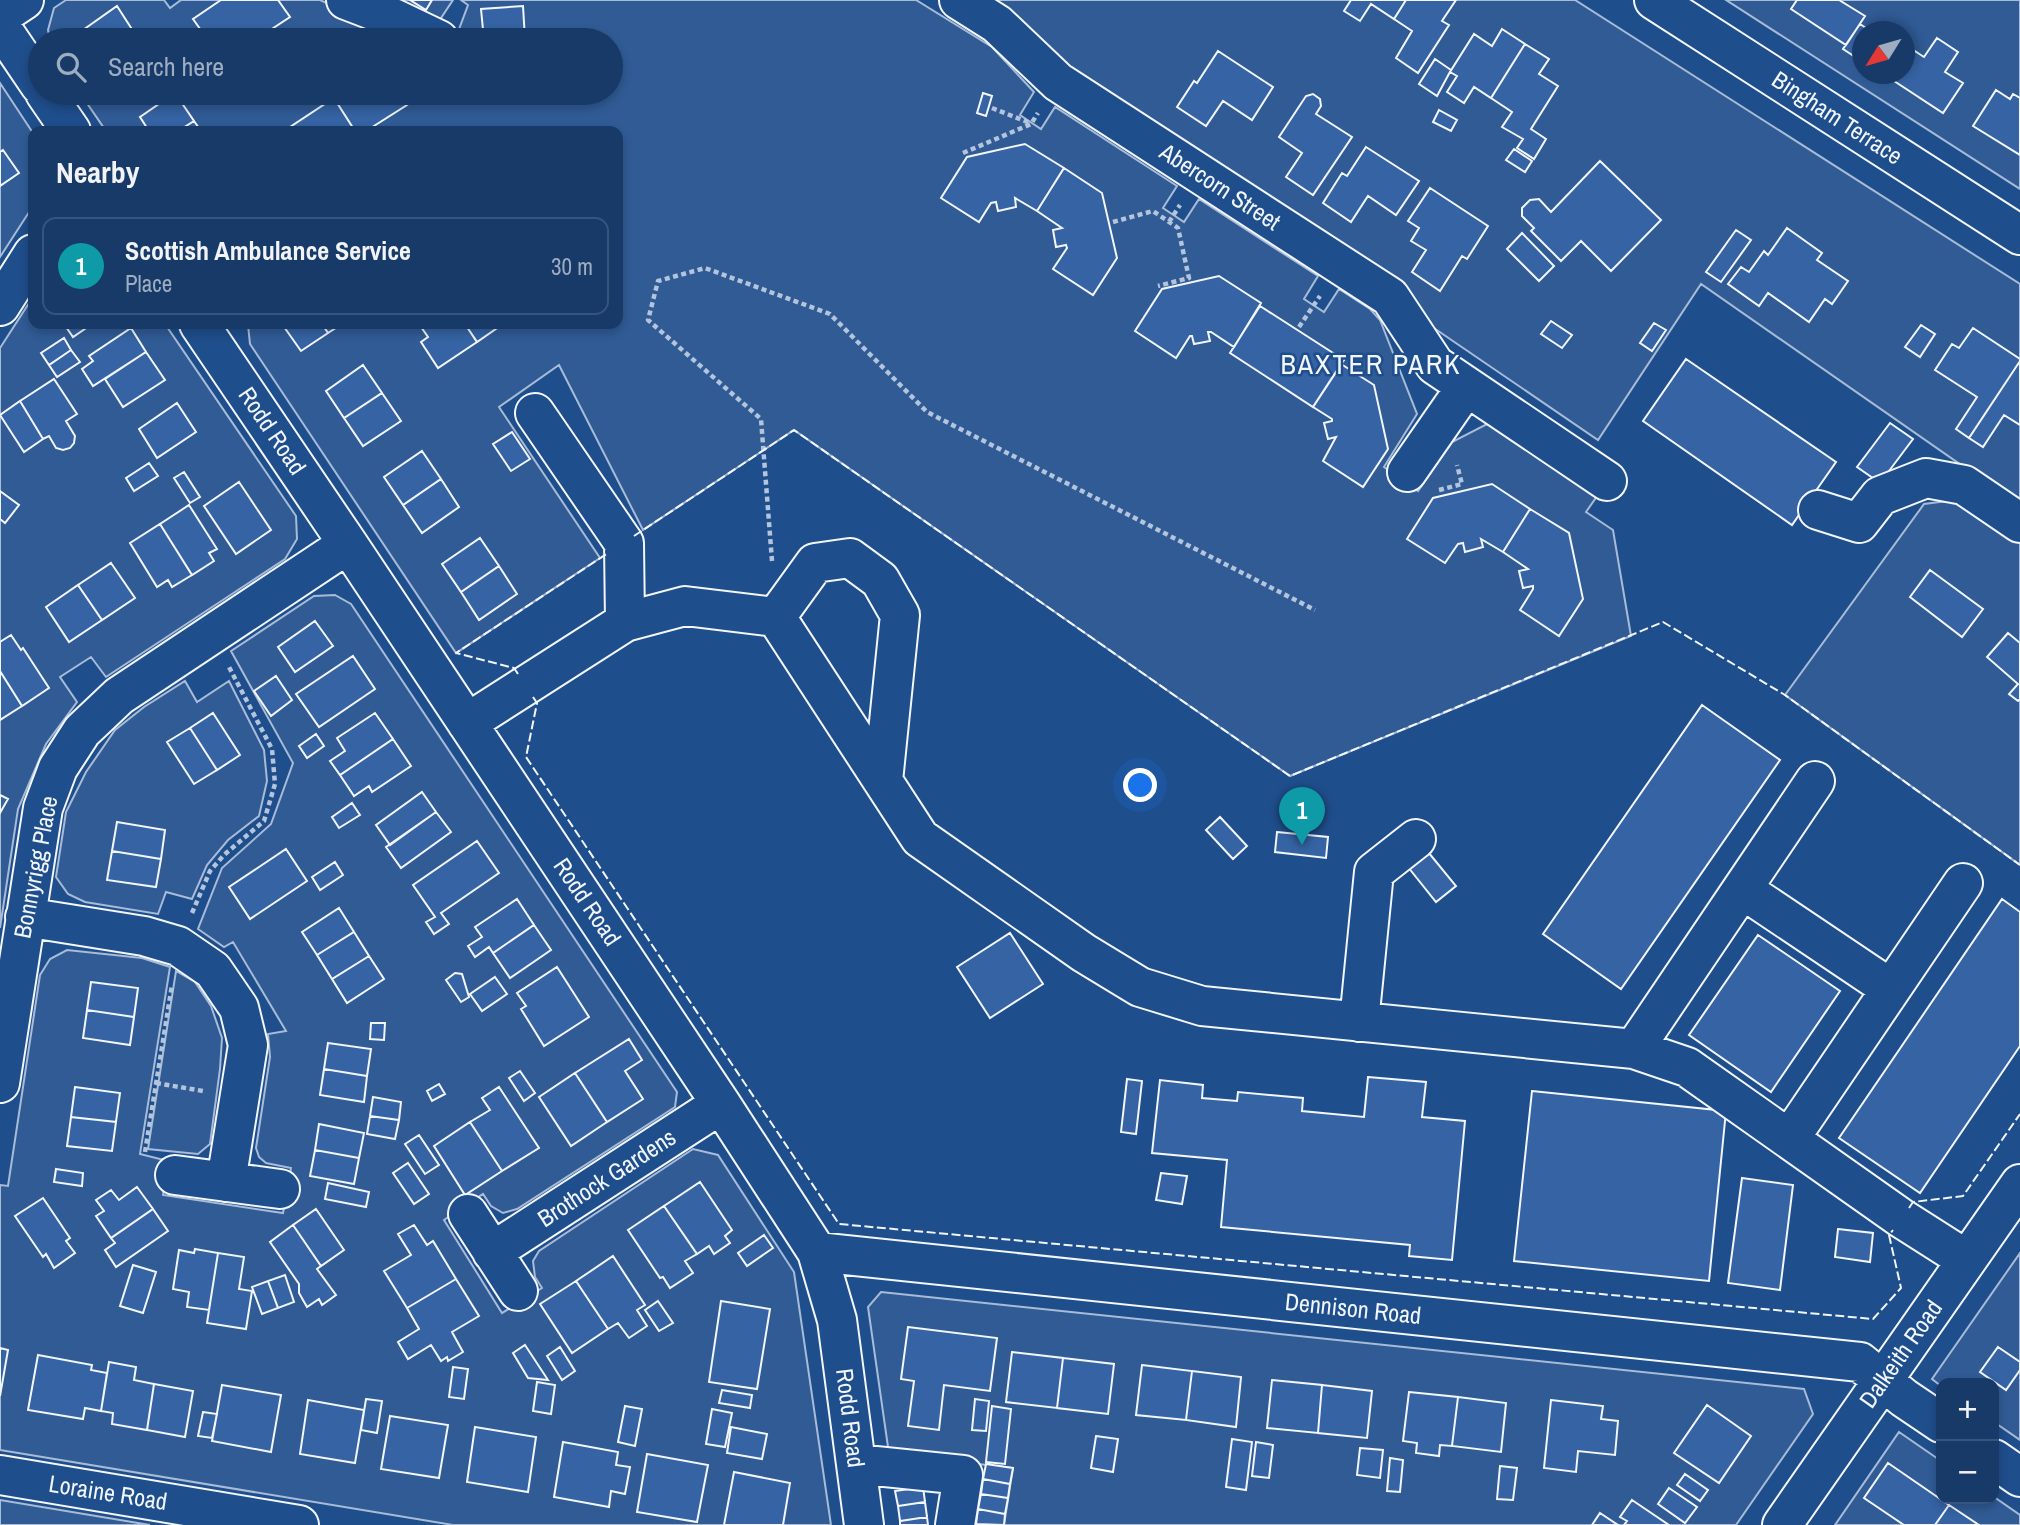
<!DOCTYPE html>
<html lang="en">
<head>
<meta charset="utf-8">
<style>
  :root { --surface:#173a69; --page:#20416f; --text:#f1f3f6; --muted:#9eadc0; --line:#36547d; --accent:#ea580c }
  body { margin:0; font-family:"Archivo Narrow",sans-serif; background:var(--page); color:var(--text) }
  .controls { position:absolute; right:21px; bottom:21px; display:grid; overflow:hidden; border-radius:14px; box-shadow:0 4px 10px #0003 }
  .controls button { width:63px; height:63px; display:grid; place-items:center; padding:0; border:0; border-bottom:2px solid var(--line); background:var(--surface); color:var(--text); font:35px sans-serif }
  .compass { position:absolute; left:1852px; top:21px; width:63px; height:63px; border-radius:50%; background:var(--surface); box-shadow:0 4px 10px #0003; rotate:233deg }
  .you { position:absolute; left:1141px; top:786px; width:24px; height:24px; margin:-18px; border:5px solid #fff; border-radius:50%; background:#1a73e8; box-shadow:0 0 0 10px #1a73e833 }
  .badge { display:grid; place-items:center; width:46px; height:46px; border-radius:50%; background:var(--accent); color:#fff; font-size:23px; font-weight:700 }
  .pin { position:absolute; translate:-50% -58px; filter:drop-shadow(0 2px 4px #0008) }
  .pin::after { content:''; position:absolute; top:37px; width:24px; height:21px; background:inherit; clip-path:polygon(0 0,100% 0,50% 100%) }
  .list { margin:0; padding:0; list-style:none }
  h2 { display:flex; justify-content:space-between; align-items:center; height:91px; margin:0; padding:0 28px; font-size:30px }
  h2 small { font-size:23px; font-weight:400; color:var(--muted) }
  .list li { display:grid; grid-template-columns:46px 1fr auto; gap:21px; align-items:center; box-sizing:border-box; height:98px; margin:0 14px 14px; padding:0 14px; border:2px solid var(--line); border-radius:14px }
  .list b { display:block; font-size:26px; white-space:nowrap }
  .list p { margin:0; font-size:23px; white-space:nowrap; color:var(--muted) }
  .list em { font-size:23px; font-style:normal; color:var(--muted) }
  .icon { flex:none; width:38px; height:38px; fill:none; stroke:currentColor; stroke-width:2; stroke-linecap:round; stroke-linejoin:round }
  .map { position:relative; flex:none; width:2020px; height:1525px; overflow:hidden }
  .search { position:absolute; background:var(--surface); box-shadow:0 4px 10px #0003; left:28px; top:28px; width:595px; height:77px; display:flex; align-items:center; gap:18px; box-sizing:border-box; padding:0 24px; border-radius:38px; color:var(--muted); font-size:26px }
  .panel { position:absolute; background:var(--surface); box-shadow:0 4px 10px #0003; left:28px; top:126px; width:595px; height:203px; border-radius:14px }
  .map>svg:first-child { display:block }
</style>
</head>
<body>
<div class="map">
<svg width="2020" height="1525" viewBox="0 0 2020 1525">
  <rect width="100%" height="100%" fill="#1f4e8c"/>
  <path fill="#305b95" stroke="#a8bbd7" stroke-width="2" fill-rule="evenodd" d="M66,0H164L170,8L181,0H320L412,40H50L48,30L54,8Z
    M376,0H453L439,21Z
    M461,0H916L992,47L1034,92L1020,115L1041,129L1055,107L1177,186L1163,208L1184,222L1199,199L1318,276L1304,299L1324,312L1339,289L1370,309L1380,320L1417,414L1384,467L1418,491L1452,442L1487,424L1501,427L1600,492L1586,512L1613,530L1631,636L1290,776L794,430L643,530L559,365L499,407L600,558L456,653L250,344L248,325L618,324V131H106L80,93H611V40H455L468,5Z
    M986,0H1575L2020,284V506L1701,284L1598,440L1428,324L1089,82Z
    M1726,0H2020V189ZM1862,32H1904V74H1862Z
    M0,83L33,133V206L0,257Z
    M33,297V324H165L296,516L297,539L285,559L106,677L91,657L60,677L77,702L46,744L18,809L0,928V348Z
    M1963,499L2020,539V865L1785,695L1924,504Z
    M335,595L351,604L677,1092L675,1107L517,1209L503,1213L491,1206L483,1194L444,1220L502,1313L542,1288L535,1277L533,1261L539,1251L693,1149L718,1155L794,1272L831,1525H453L0,1450V1185L8,1186L40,975L50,959L67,950L142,958L170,967L140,1154L168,1161L163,1195L283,1213L291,1168L266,1163L259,1157L256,1148L270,1057L268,1034L286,1031L233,942L224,947L198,929L222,868L271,824L293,763L231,651L314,596Z
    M185,681L197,702L229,681L264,750L267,781L259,816L228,840L207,865L192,899L166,892L158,914L85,902L68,894L56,877L66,812L86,772L115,730L144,707Z
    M176,971L195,982L211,1006L222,1038L220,1069L210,1144L198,1154L148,1149Z
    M2020,1253V1440L1994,1422V1383H1941V1386L1932,1379Z
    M881,1292L1804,1389L1813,1414L1736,1525H1004L1013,1468L889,1454L868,1307Z
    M1899,1432L1941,1461V1499H1994V1497L2020,1515V1525H1835Z
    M0,1500L150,1525H0Z"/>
  <path fill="#3563a3" stroke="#f2f6ff" stroke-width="2" d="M221,0H278L290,17L255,40H208L193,19Z
    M410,0H432L426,10Z
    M1351,0H1406L1394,19L1371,4L1360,21L1344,11Z
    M1406,0H1456L1442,21L1449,25L1418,73L1396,58L1412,31L1394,19Z
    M1797,0H1839L1865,16L1846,45L1791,9Z
    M117,6L135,34L126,40H90L83,30Z
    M523,6L525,39L484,40L481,9Z
    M1860,24L1872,32H1862V50L1857,58L1843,49Z
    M1502,29L1525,44L1491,98L1474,87L1464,103L1447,92L1457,76L1450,72L1474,34L1492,46Z
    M1937,38L1958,52L1945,72L1963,83L1943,113L1888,77L1890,74H1904V51L1907,46L1924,57Z
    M1525,44L1549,59L1539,74L1558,86L1531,129L1546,139L1534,159L1517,148L1523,139L1502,127L1512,112L1491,98Z
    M1218,51L1273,87L1252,120L1223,101L1206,126L1177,107L1194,81L1197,83Z
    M1435,59L1451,70L1437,96L1419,84Z
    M1996,90L2010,99L2013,94L2020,98V155L1973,126Z
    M175,93L194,121L178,131H149L140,117Z
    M342,93H398L407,105L366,131H355L334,98Z
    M983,93L992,96L986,116L977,113Z
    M1313,94L1320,99L1321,106L1316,114L1352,137L1313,195L1286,177L1302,153L1279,137L1306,96Z
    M334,98L355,131H284Z
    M1439,110L1457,120L1451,131L1433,122Z
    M194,121L201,131H178Z
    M1025,144L1064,168L1037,211L1015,198L1016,207L998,211L996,202L991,203L979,222L941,198L967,157Z
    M1366,147L1419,181L1396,215L1368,196L1351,222L1323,203L1342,173L1347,176Z
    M1514,149L1532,161L1525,172L1506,160Z
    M3,150L19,173L0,186V152Z
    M1600,161L1661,220L1611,271L1581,241L1561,261L1531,231L1534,228L1522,216V208L1530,200L1539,199L1551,212Z
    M1064,168L1102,193L1117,258L1093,295L1053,269L1067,248L1066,245L1056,247L1053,230L1062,228L1037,211Z
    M1430,188L1488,226L1467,259L1462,256L1440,291L1412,272L1426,250L1411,241L1419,228L1408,221Z
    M1787,228L1822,253L1817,260L1848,281L1832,304L1825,299L1809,322L1768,293L1759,306L1728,284L1741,267L1749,272L1764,251L1768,255Z
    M1736,230L1751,240L1721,282L1706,272Z
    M1522,233L1554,266L1539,281L1507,249Z
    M1219,276L1261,303L1234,347L1211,332H1208L1210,341L1194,344L1192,336H1190L1176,358L1135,331L1162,289Z
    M1260,306L1344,360L1313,407L1230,353Z
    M1551,321L1572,335L1562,348L1541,334Z
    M1654,323L1666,330L1652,351L1640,343Z
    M64,324H92L73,337Z
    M282,324H322L328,333L301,351Z
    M322,324H342L328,333Z
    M419,324H465L477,342L438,368L421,342L428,337Z
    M465,324H503L477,342Z
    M1921,325L1935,334L1920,357L1905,347Z
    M131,328L146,352L93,386L82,369L93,361L89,356Z
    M1973,328L2020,359V361L1969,438L1956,429L1977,397L1935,370L1952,344L1959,348Z
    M64,338L71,350L49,365L41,353Z
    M71,350L80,362L57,377L49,365Z
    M146,352L165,380L123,407L105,379Z
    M1686,359L1836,462L1792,525L1643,421Z
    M2020,361V425L2004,415L1983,447L1969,438Z
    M1341,364L1374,385L1388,449L1363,487L1323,461L1336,437L1328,439L1324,423L1332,421V419L1313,407Z
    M363,365L382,393L344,418L326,391Z
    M54,379L77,414L66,421L75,436L74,443L70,448L63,450L56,448L49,436L43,439L20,401Z
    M382,393L401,421L363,446L344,418Z
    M20,401L43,439L24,452L0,415Z
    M177,403L196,432L157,458L139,429Z
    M1890,423L1913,439L1880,483L1857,467Z
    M512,432L530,459L511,471L493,444Z
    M422,451L441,479L403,505L384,477Z
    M149,463L158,476L134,491L126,478Z
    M184,472L200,497L190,503L174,478Z
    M441,479L459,507L422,533L403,505Z
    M239,482L271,530L236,554L204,506Z
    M1492,484L1530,509L1503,552L1481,539L1483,547L1465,552L1463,543L1458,544L1445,563L1407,539L1433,498Z
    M0,491L19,505L5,523L0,519Z
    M189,505L217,549L209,553L214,561L192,575L160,524Z
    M1530,509L1569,533L1583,599L1559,636L1520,610L1533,589V586L1523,588L1519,571L1528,569L1503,552Z
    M160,524L192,575L172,587L168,580L157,587L130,543Z
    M480,538L499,566L461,592L442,564Z
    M111,563L135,598L102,620L78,585Z
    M499,566L517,594L479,620L461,592Z
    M1930,570L1983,609L1962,637L1910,597Z
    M78,585L102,620L69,642L46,607Z
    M315,621L333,646L295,672L278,647Z
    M2008,633L2020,643V699L2018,701L2009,694L2018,684L1987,657Z
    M11,635L21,650L23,648L49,688L22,706L0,671V642Z
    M353,656L375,689L319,727L296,694Z
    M0,671L22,706L0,720Z
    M276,676L292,700L271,716L254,691Z
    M1702,705L1780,760L1621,989L1543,934Z
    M213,713L240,755L217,770L190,728Z
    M375,713L393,739L340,775L330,761L345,751L337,738Z
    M190,728L217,770L194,784L167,742Z
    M316,734L324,746L307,758L299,746Z
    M393,739L411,766L372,792L369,786L354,796L340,775Z
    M422,792L436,812L390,845L376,825Z
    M0,795L8,799L0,813Z
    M352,803L360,815L339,828L332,817Z
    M436,812L451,832L401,868L386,847Z
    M1220,817L1247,846L1233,859L1206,830Z
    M117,822L165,830L161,859L112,851Z
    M1277,832L1328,837L1326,858L1275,852Z
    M477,841L499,873L441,913L449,924L434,934L426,922L435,917L413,885Z
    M1424,847L1456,886L1436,902L1404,862Z
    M286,849L307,881L250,919L229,887Z
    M112,851L161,859L156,887L107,880Z
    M335,862L343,875L320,890L312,877Z
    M517,899L534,925L493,953L489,947L475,957L468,946L482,937L475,927Z
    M2002,899L2020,912V1046L1920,1193L1839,1138Z
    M339,908L354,932L317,955L302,932Z
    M534,925L551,950L510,978L493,953Z
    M354,932L369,956L332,979L317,955Z
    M1010,933L1043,984L990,1018L957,967Z
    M1758,935L1840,991L1771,1092L1689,1035Z
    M369,956L384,979L347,1003L332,979Z
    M557,967L589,1017L544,1046L521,1009L526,1006L517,993Z
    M455,973L462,974L469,997L461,1002L446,980Z
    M495,977L507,994L482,1011L470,994Z
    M91,982L138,988L134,1017L87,1010Z
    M87,1010L134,1017L130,1045L83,1038Z
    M371,1023H385L384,1040L370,1039Z
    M629,1039L642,1060L625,1071L643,1099L607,1122L575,1073Z
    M328,1043L371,1049L367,1076L324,1069Z
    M324,1069L367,1076L364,1102L320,1095Z
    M520,1071L535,1093L524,1101L509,1078Z
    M575,1073L607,1122L571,1146L539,1097Z
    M1368,1077L1426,1082L1422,1117L1465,1121L1452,1260L1409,1256L1410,1245L1221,1227L1227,1160L1152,1153L1160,1080L1203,1085L1202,1098L1237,1101L1238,1092L1303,1098L1302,1111L1364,1117Z
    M1127,1079L1142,1081L1136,1134L1121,1132Z
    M439,1084L445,1094L432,1101L427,1091Z
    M75,1087L120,1093L116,1122L71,1117Z
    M499,1087L539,1148L502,1171L470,1122L490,1110L482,1098Z
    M1532,1091L1726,1111L1709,1281L1514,1261Z
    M373,1097L401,1102L399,1120L370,1116Z
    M370,1116L399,1120L395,1139L367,1134Z
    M71,1117L116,1122L112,1151L67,1146Z
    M470,1122L502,1171L465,1195L434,1146Z
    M319,1124L364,1133L359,1158L315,1150Z
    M419,1135L439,1165L425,1174L405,1144Z
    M315,1150L359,1158L354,1184L310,1176Z
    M408,1163L429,1194L414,1204L393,1173Z
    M56,1169L83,1173L82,1186L54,1182Z
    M1161,1173L1187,1176L1182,1204L1156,1200Z
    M1742,1178L1793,1185L1780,1290L1728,1283Z
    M700,1182L732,1230L725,1236L730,1243L714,1254L709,1246L697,1254L664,1206Z
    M328,1183L369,1192L366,1207L325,1199Z
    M137,1187L153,1209L111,1238L96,1216L104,1211L96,1200L111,1190L119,1200Z
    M43,1198L70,1238L66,1241L75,1253L54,1268L46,1254L43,1257L15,1216Z
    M664,1206L697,1254L685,1261L693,1273L670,1288L663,1277L660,1278L628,1230Z
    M153,1209L168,1231L116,1267L105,1250L115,1243L111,1238Z
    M316,1209L344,1250L321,1266L293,1225Z
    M293,1225L321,1266L317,1269L336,1295L322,1305L319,1299L307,1307L299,1293V1284L270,1242Z
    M414,1225L427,1245L433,1241L456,1279L407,1308L384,1271L411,1255L398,1234Z
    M1838,1229L1873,1233L1870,1262L1835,1257Z
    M764,1235L773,1248L747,1266L738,1253Z
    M195,1249L218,1253L209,1310L187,1307L189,1292L173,1289L179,1250L194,1253Z
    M218,1253L244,1257L239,1289L252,1291L246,1329L207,1323Z
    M613,1256L645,1305L637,1310L647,1326L629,1338L618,1323L608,1329L576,1281Z
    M133,1265L156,1272L143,1313L120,1306Z
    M285,1275L294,1302L278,1308L268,1281Z
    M456,1279L479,1316L452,1332L463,1352L448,1361L447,1357L441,1361L431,1345L408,1359L398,1342L419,1329L407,1308Z
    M268,1281L278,1308L262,1314L252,1287Z
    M576,1281L608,1329L572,1353L540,1304Z
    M658,1301L673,1323L659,1331L645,1310Z
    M721,1301L770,1309L757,1389L709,1382Z
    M908,1327L997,1338L990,1391L944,1385L939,1430L908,1426L914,1381L901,1379Z
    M525,1345L548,1380L528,1378L513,1353Z
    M560,1347L575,1371L562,1380L547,1356Z
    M1998,1347L2020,1362V1370L2006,1390L1980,1372Z
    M0,1348L8,1350L0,1396Z
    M1012,1352L1063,1358L1057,1408L1006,1402Z
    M38,1355L92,1365L91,1370L107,1373L101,1411L85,1408L83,1419L28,1410Z
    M1063,1358L1114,1364L1108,1414L1057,1408Z
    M109,1362L136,1367L134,1380L154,1384L147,1430L112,1424L113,1413L101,1411Z
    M1142,1365L1192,1371L1186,1420L1136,1415Z
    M453,1367L468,1369L464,1399L449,1397Z
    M1192,1371L1241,1377L1236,1427L1186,1420Z
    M1272,1380L1322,1385L1318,1433L1267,1428Z
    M537,1382L555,1385L551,1414L533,1411Z
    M154,1384L193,1391L185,1437L147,1430Z
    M222,1385L281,1395L271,1452L212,1441Z
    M1322,1385L1372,1391L1367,1438L1318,1433Z
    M722,1390L752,1395L750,1408L719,1403Z
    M1409,1392L1458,1397L1452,1446L1440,1445L1439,1456L1416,1453L1417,1443L1403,1441Z
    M1458,1397L1506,1403L1501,1452L1452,1446Z
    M366,1399L382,1401L377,1433L361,1430Z
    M975,1399L989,1401L986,1431L972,1430Z
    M308,1400L364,1410L355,1463L300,1454Z
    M1551,1400L1603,1406L1601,1419L1618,1421L1615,1455L1578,1451L1576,1472L1544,1468Z
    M1707,1405L1751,1436L1719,1483L1674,1453Z
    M625,1406L642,1409L635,1446L618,1442Z
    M992,1406L1011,1409L1005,1464L986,1462Z
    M712,1409L732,1413L725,1447L706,1444Z
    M203,1412L217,1414L212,1438L198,1436Z
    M390,1416L448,1425L439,1478L381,1469Z
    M475,1427L536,1437L528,1492L467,1482Z
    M731,1427L767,1434L762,1459L727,1453Z
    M1096,1436L1118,1439L1113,1472L1091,1468Z
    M1232,1439L1252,1442L1246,1490L1226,1487Z
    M563,1442L618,1452L616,1465L630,1467L625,1494L611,1491L609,1507L554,1497Z
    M1256,1442L1273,1445L1269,1478L1252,1476Z
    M1360,1448L1383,1450L1380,1478L1357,1475Z
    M647,1454L708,1465L697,1522L637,1512Z
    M1390,1458L1403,1460L1400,1492L1387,1491Z
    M1888,1463L1949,1505L1935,1525H1904L1864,1498Z
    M986,1464L1013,1468L1010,1484L983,1479Z
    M1500,1466L1517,1468L1513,1500L1497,1499Z
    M734,1472L790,1483L783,1525H724Z
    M1685,1474L1708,1490L1700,1501L1677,1485Z
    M983,1479L1010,1484L1008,1498L981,1494Z
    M923,1487L925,1502L898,1506L895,1491Z
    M1669,1488L1697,1507L1685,1523L1658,1504Z
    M981,1494L1008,1498L1005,1514L978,1509Z
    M1632,1500L1669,1525H1624L1627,1521L1620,1517Z
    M925,1502L927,1517L900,1521L898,1506Z
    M1949,1505L1979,1525H1935Z
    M978,1509L1005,1514L1004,1525L976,1524Z
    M1600,1513L1618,1525H1592Z
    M927,1517L928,1525H900V1521Z"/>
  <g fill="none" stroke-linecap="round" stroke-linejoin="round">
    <g stroke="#f2f6ff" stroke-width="42">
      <path id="minor" d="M346,0L393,18L439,40
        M959,0L997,24L1058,82L1390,297L1435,365L1607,481
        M1654,0L2020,235
        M0,16L24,0
        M0,26L40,85
        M45,93L71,131
        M0,306L33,254
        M199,324L348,544L721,1104L817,1252L837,1320L864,1525
        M535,413L624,543L625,622
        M1407,472L1466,387
        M1818,510L1859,523L1880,496L1926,478L1964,485L2020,523
        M776,617L815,563L850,558L880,580L900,615L883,781
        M467,723L625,622L685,606L776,617L920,838L1084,953L1140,987L1202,1006L1634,1049L1687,1067L1901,1218L1967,1260
        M1742,889L1891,989
        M25,917L144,936L178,946L213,970L239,1008L248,1045L226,1182
        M1359,1022L1374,872L1416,839
        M1634,1049L1815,781
        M0,1083L43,808L58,768L82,731L119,696L348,544
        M1790,1138L1963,883
        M175,1175L280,1189
        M468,1214L518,1291
        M492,1252L721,1104
        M817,1252L1860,1362L1904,1398L1941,1423
        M1994,1459L2020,1477
        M856,1464L963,1475L955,1525
        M0,1475L299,1525
        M1782,1525L2020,1184"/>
    </g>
    <path stroke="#b3c4dc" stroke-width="4.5" stroke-dasharray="5 3.5" stroke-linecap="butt" d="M992,108L1030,123
      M963,153L1031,124L1038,113
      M1113,222L1153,211L1178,228L1189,278L1158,286
      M1169,222L1180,205
      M1299,327L1320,296
      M1439,490L1462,484L1457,465
      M772,561L761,419L648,320L658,281L705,268L830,314L927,412L1315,610
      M192,913L210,871L224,855L264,821L275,784L272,749L229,667
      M156,1083L203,1091
      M145,1152L172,985"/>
    <use href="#minor" stroke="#1f4e8c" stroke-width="38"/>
    <path stroke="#f2f6ff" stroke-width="2" stroke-dasharray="9 3.5" stroke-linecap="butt" d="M634,536L794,430L1290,776L1663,622L1785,695L2020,865
      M518,674L514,668L456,653L608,553
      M533,697L537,703L526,757L839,1224L1873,1319L1901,1288L1889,1235L1893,1230
      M1909,1208L1913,1202L1963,1196L2020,1114"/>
  </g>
  <g text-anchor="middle" stroke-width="5" stroke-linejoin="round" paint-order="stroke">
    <g font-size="24" fill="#f2f6ff" stroke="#1f4e8c">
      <text transform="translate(1837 118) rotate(33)" y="8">Bingham Terrace</text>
      <text transform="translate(1220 187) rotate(33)" y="8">Abercorn Street</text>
      <text transform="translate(272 431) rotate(56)" y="8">Rodd Road</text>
      <text transform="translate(36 867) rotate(-79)" y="8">Bonnyrigg Place</text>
      <text transform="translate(587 902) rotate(56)" y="8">Rodd Road</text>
      <text transform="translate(607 1178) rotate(-33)" y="8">Brothock Gardens</text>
      <text transform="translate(1353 1309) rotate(6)" y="8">Dennison Road</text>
      <text transform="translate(1901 1354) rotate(-55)" y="8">Dalkeith Road</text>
      <text transform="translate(850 1418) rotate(83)" y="8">Rodd Road</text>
      <text transform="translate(108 1493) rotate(9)" y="8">Loraine Road</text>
    </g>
    <g font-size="28" letter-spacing="2" fill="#f2f6ff" stroke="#1f4e8c">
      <text x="1371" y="374">BAXTER PARK</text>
    </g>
  </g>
</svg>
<div class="controls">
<button>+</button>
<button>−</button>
</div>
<svg class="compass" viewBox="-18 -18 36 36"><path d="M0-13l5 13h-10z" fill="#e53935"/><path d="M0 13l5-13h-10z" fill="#9eadc0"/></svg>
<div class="you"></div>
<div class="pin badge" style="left:1302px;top:845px;background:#0f9aa8">1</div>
<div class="search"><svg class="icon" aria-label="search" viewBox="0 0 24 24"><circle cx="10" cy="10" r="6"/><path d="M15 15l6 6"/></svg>Search here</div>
<section class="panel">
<h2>Nearby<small></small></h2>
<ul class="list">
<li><span class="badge" style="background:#0f9aa8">1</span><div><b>Scottish Ambulance Service</b><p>Place</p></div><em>30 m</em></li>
</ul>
</section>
</div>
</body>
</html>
